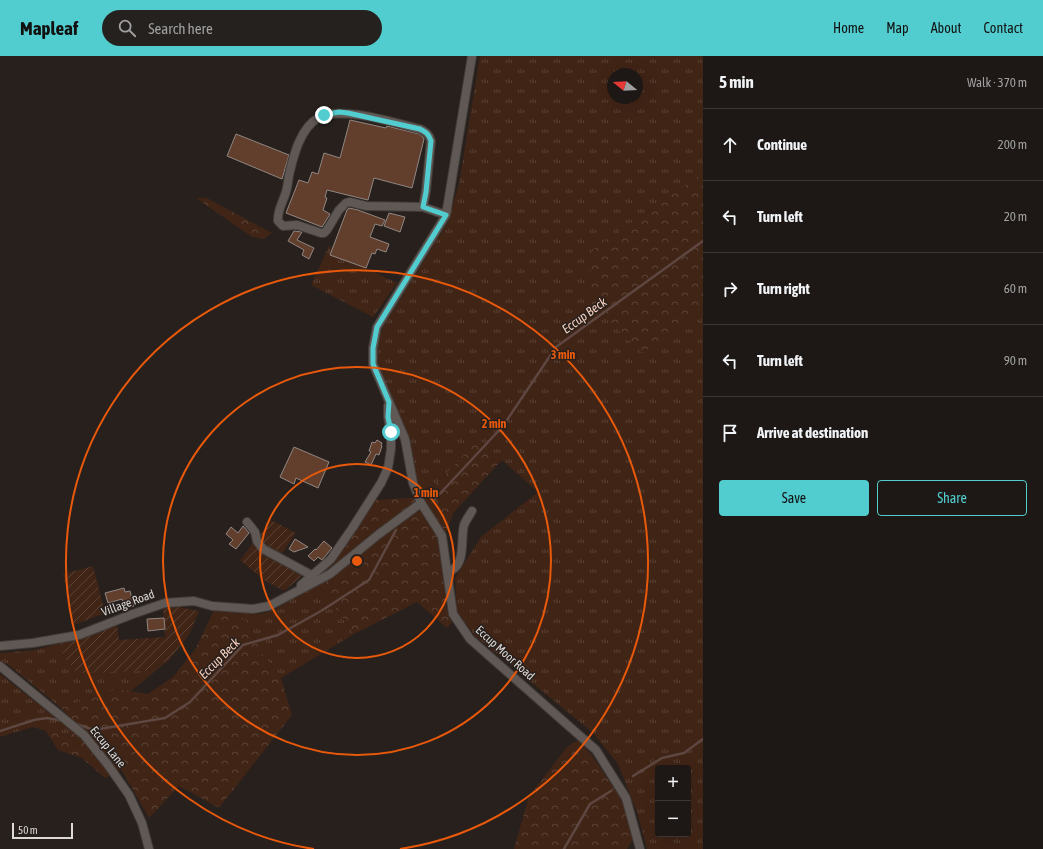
<!DOCTYPE html>
<html lang="en">
<head>
<meta charset="utf-8">
<style>
  :root { --surface:#1d1816; --page:#25211f; --text:#f1f3f6; --muted:#a0a0a1; --line:#3b3735; --accent:#52cdcf }
  body { margin:0; font-family:"Asap Condensed",sans-serif; background:var(--page); color:var(--text) }
  .controls { position:absolute; right:12px; bottom:12px; display:grid; overflow:hidden; border-radius:4px; box-shadow:0 4px 16px #0002 }
  .controls button { width:36px; height:36px; display:grid; place-items:center; padding:0; border:0; border-bottom:1px solid var(--line); background:var(--surface); color:var(--text); font:20px sans-serif }
  .compass { position:absolute; left:607px; top:12px; width:36px; height:36px; border-radius:50%; background:var(--surface); box-shadow:0 4px 16px #0002; rotate:288deg }
  .scale { position:absolute; left:12px; bottom:10px; width:61px; box-sizing:border-box; padding-left:4px; border:2px solid #ddd9d7; border-top:0; font-size:11px; line-height:14px; white-space:nowrap; color:#ddd9d7; -webkit-text-stroke:3px #27201d; paint-order:stroke }
  .stop { position:absolute; width:12px; height:12px; margin:-9px; border:3px solid #52cdcf; border-radius:50%; background:#fff }
  .stop.end { background:#52cdcf; border-color:#fff; box-shadow:0 1px 4px #0008 }
  .list { margin:0; padding:0; list-style:none }
  h2 { display:flex; justify-content:space-between; align-items:center; height:52px; margin:0; padding:0 16px; font-size:17px }
  h2 small { font-size:13px; font-weight:400; color:var(--muted) }
  .list li { display:grid; grid-template-columns:26px 1fr auto; gap:12px; align-items:center; box-sizing:border-box; height:72px; padding:0 16px; border-top:1px solid var(--line) }
  .list b { display:block; font-size:15px; white-space:nowrap }
  .list em { font-size:13px; font-style:normal; color:var(--muted) }
  .actions { display:flex; gap:8px; padding:12px 16px }
  .actions a { flex:1; padding:9px 0; border:1px solid var(--accent); border-radius:4px; text-align:center; font-size:14px; color:var(--accent) }
  .actions .main { background:var(--accent); color:#111 }
  .icon { flex:none; width:22px; height:22px; fill:none; stroke:currentColor; stroke-width:2; stroke-linecap:round; stroke-linejoin:round }
  .map { position:relative; flex:none; width:703px; height:793px; overflow:hidden }
  header { display:flex; align-items:center; gap:24px; box-sizing:border-box; height:56px; padding:0 20px; background:var(--accent); color:#111 }
  header strong { font-size:19px }
  nav { display:flex; gap:22px; margin-inline-start:auto; font-size:14px }
  .search { width:280px; height:36px; background:var(--page); display:flex; align-items:center; gap:10px; box-sizing:border-box; padding:0 14px; border-radius:22px; color:var(--muted); font-size:15px }
  main { display:flex }
  aside { flex:1; background:var(--surface) }
  .map>svg:first-child { display:block }
</style>
</head>
<body>
<header>
<strong>Mapleaf</strong>
<div class="search"><svg class="icon" aria-label="search" viewBox="0 0 24 24"><circle cx="10" cy="10" r="6"/><path d="M15 15l6 6"/></svg>Search here</div>
<nav><a>Home</a><a>Map</a><a>About</a><a>Contact</a></nav>
</header>
<main>
<div class="map">
<svg width="703" height="793" viewBox="0 0 703 793">
  <defs>
    <pattern id="grass-tufts" width="24" height="20" patternUnits="userSpaceOnUse"><rect width="24" height="20" fill="#402416"/><path d="M3 7l-1-3M5 7V3M7 7l1-3M15 17l-1-3M17 17v-4M19 17l1-3" fill="none" stroke="#5b4337"/></pattern>
    <pattern id="forest-crowns" width="20" height="18" patternUnits="userSpaceOnUse"><rect width="20" height="18" fill="#402416"/><path d="M2 6a3 3 0 1 1 6 0M12 15a3 3 0 1 1 6 0" fill="none" stroke="#5b4337"/></pattern>
    <pattern id="garden-furrows" width="10" height="10" patternUnits="userSpaceOnUse"><rect width="10" height="10" fill="#402416"/><path d="M-1 1l2-2M0 10L10 0M9 11l2-2" fill="none" stroke="#5b4337"/></pattern>
  </defs>
  <rect width="100%" height="100%" fill="#27201d"/>
  <path fill="url(#grass-tufts)" fill-rule="evenodd" d="M480,0H703V117L593,194L677,272L703,255V793H647L638,759L618,708L592,676L475,580L457,556L455,522L481,481L538,436L479,384L424,441L417,429L412,396L406,374L390,343L377,307V291L383,271L448,166L459,128ZM613,18H637V42H613ZM658,712H688V778H658Z
    M329,190L333,192L330,199L366,212L397,227L373,261L311,229Z
    M315,523L354,578L281,622L261,596L247,566L232,554C240,555 249,558 257,558C281,556 298,538 315,523Z
    M61,587L63,600L146,615L169,604L131,635L117,633L61,652L9,609L0,605V597L35,594Z
    M0,618L72,675L67,680L32,671L0,681Z"/>
  <path fill="url(#forest-crowns)" d="M703,117V255L642,297L588,245L592,194Z
    M196,142H207L272,177L264,183L252,181Z
    M479,383L502,404L454,456L440,492L446,550L452,566L447,572L417,546L354,578L315,523L354,478L376,444L424,441Z
    M214,554H232L247,566L261,596L281,622L292,659L219,752L179,730L149,762L121,713L105,722L82,702L58,694L45,674L67,680L76,668L61,652L117,633L148,638L173,621L196,592Z
    M578,684L591,698L622,744L633,783L627,793H514L529,740L567,691Z"/>
  <path fill="url(#garden-furrows)" d="M271,464L296,477L277,505L302,520L284,535L265,525L240,504Z
    M93,510L105,557L74,569L63,518Z
    M179,551L199,555L189,579L169,604L146,615L77,617L63,600L61,587L90,580L117,568L119,584L165,581L163,552Z"/>
  <g fill="none" stroke-linecap="round" stroke-linejoin="round">
    <path stroke="#5d4740" stroke-width="2.5" d="M435,443L503,370L556,291L703,185
      M76,668L94,674L165,662L190,646L243,589L278,579L321,555L369,524L396,474
      M0,675L34,664L47,662L64,665
      M633,720L662,702L684,697L703,683
      M564,793L590,748L611,735"/>
  </g>
  <path fill="#623e2d" stroke="#908783" d="M350,64L386,72L387,70L419,78L423,81L424,83L412,132L374,122L368,144L327,134L325,141L327,142L323,154L330,158L322,171L286,157L299,124L308,127L312,116L318,118L324,97L340,102Z
    M236,78L289,99L282,123L227,100Z
    M349,152L358,154L385,164L382,170L375,168L370,181L389,188L386,196L377,193L375,198L372,197L366,212L330,199L347,154Z
    M389,157L405,161L400,176L384,170Z
    M294,175L302,176L297,184L314,192L309,203L302,199L304,194L288,185Z
    M377,384L382,387L381,389L382,390L379,399L376,398L371,409L365,406L371,396L369,395L372,386L375,387Z
    M294,391L329,406L318,432L296,422L294,428L280,421Z
    M243,470L249,477L236,493L229,488L233,484L226,478L231,471L238,477Z
    M295,483L308,491L294,496L289,493Z
    M324,485L332,492L322,504L318,501L314,505L308,500L315,493L316,494Z
    M124,532L125,536L130,535L134,550L125,553L122,543L108,547L105,537Z
    M164,562L165,573L148,575L147,563Z"/>
  <g fill="none" stroke-linecap="round" stroke-linejoin="round">
    <g stroke="#413c39" stroke-width="10">
      <path id="minor" d="M472,0L446,159L377,271L373,292V308L405,383L413,427L421,447L442,480L453,558L470,583L596,694L626,742L640,793
        M423,151L426,135L431,85C429,78 426,76 420,73C395,67 340,49 318,62C301,72 294,98 290,115C288,122 288,130 286,136C283,146 277,155 278,165L283,170L297,169L321,177H324L327,174L339,154L346,147L350,146L366,150L423,151L446,159
        M247,466L255,476L257,485L263,493L313,520
        M447,516C467,511 460,485 464,469C466,464 469,460 472,455
        M301,529L331,503L353,471L381,427L388,412L391,393V376L388,361V350
        M0,590L33,587L79,579L133,558L165,547L194,545L212,550L253,553L269,550L330,518L379,478L421,447
        M0,610L84,679L108,709L129,739L142,767L149,793"/>
    </g>
    <use href="#minor" stroke="#605854" stroke-width="8"/>
  </g>
  <g fill="none" stroke-linecap="round" stroke-linejoin="round">
    <path stroke="#52cdcf" stroke-width="5" d="M324,59L339,56L348,57L420,73C426,76 429,78 431,85L426,136L423,151L446,159L377,271L373,292V308L389,346L388,361L391,376"/>
  </g>
  <g fill="none" stroke="#e8590c" stroke-width="2">
    <circle cx="357" cy="505" r="97"/>
    <circle cx="357" cy="505" r="194"/>
    <path d="M314 793A291 291 0 1 1 400 793"/>
  </g>
  <g text-anchor="middle" stroke-width="3" stroke-linejoin="round" paint-order="stroke">
    <g font-size="12" fill="#ddd9d7" stroke="#27201d">
      <text transform="translate(128 547) rotate(-20)" y="4">Village Road</text>
      <text transform="translate(505 597) rotate(42)" y="4">Eccup Moor Road</text>
      <text transform="translate(108 691) rotate(51)" y="4">Eccup Lane</text>
    </g>
    <g font-size="13" font-style="italic" fill="#f9d1be" stroke="#27201d">
      <text transform="translate(584 259) rotate(-36)" y="5">Eccup Beck</text>
      <text transform="translate(219 602) rotate(-45)" y="5">Eccup Beck</text>
    </g>
  </g>
  <circle cx="357" cy="505" r="6" fill="#e8590c" stroke="#27201d" stroke-width="2"/>
  <g font-size="12" text-anchor="middle" font-weight="bold" fill="#e8590c" stroke="#27201d" stroke-width="3" stroke-linejoin="round" paint-order="stroke">
    <text x="563" y="303">3 min</text>
    <text x="494" y="372">2 min</text>
    <text x="426" y="441">1 min</text>
  </g>
</svg>
<div class="controls">
<button>+</button>
<button>−</button>
</div>
<svg class="compass" viewBox="-18 -18 36 36"><path d="M0-13l5 13h-10z" fill="#e53935"/><path d="M0 13l5-13h-10z" fill="#a0a0a1"/></svg>
<div class="scale">50 m</div>
<div class="stop" style="left:391px;top:376px"></div>
<div class="stop end" style="left:324px;top:59px"></div>
</div>
<aside>
<h2>5 min<small>Walk · 370 m</small></h2>
<ul class="list">
<li><svg class="icon" aria-label="ahead" viewBox="0 0 24 24"><path d="M12 20V5M6 11l6-6 6 6"/></svg><div><b>Continue</b></div><em>200 m</em></li>
<li><svg class="icon" aria-label="left" viewBox="0 0 24 24"><path d="M17 20v-9H6M10 6l-5 5 5 5"/></svg><div><b>Turn left</b></div><em>20 m</em></li>
<li><svg class="icon" aria-label="right" viewBox="0 0 24 24"><path d="M7 20v-9h11M14 6l5 5-5 5"/></svg><div><b>Turn right</b></div><em>60 m</em></li>
<li><svg class="icon" aria-label="left" viewBox="0 0 24 24"><path d="M17 20v-9H6M10 6l-5 5 5 5"/></svg><div><b>Turn left</b></div><em>90 m</em></li>
<li><svg class="icon" aria-label="arrive" viewBox="0 0 24 24"><path d="M6 21V4h12l-3 4 3 4H6"/></svg><div><b>Arrive at destination</b></div></li>
</ul>
<div class="actions"><a class="main">Save</a><a>Share</a></div>
</aside>
</main>
</body>
</html>
